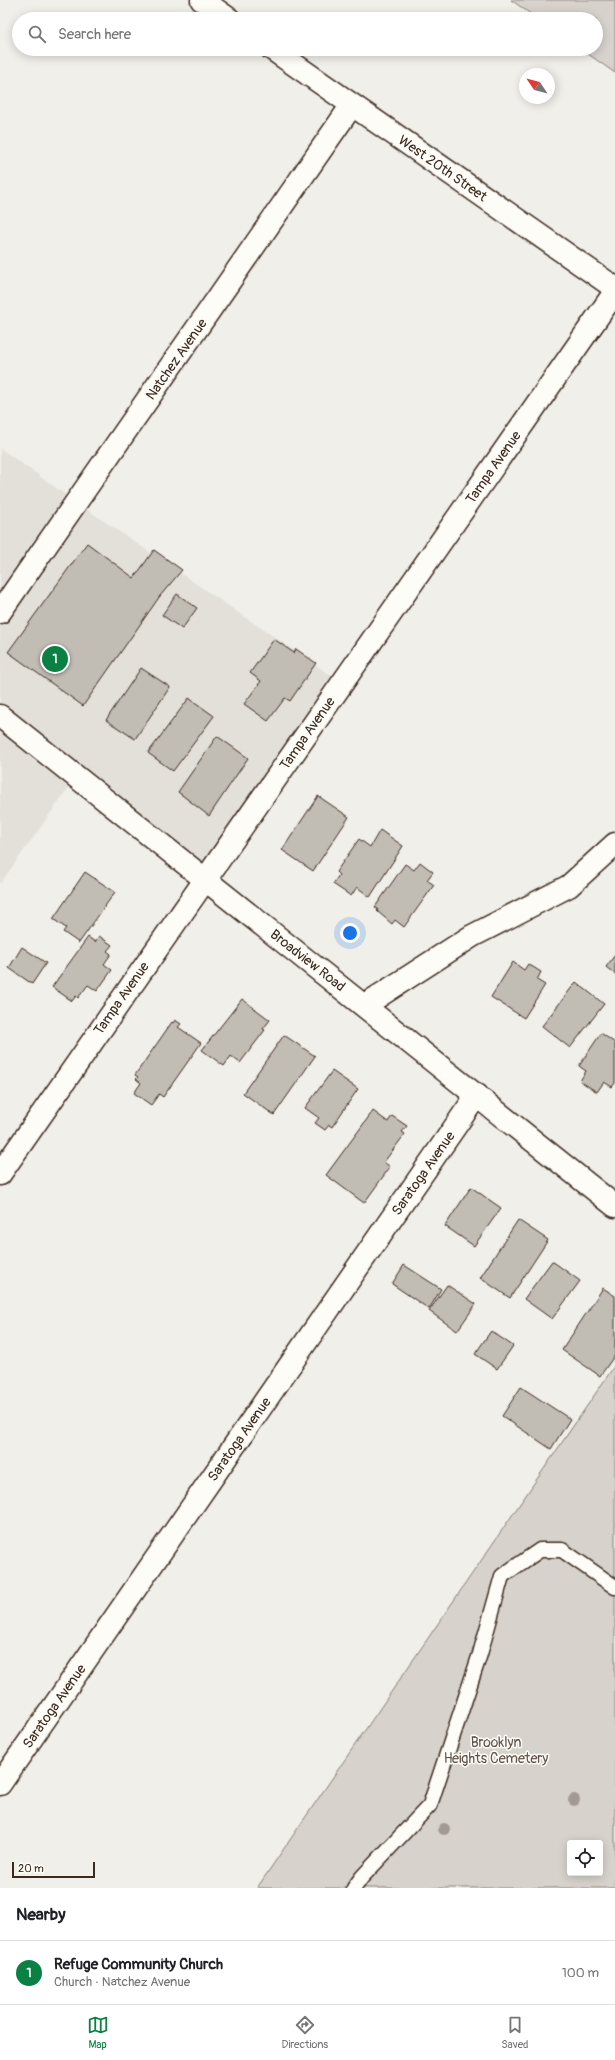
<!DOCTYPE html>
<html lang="en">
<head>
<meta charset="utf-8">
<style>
  :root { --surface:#fff; --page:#f6f6f6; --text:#202124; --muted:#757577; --line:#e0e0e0; --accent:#0b8043 }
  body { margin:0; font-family:Pangolin,sans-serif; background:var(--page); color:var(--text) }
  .controls { position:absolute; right:12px; bottom:12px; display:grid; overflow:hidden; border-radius:4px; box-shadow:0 2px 10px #0003 }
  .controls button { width:36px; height:36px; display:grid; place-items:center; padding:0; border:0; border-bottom:1px solid var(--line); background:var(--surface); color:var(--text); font:20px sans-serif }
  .compass { position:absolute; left:519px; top:68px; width:36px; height:36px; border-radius:50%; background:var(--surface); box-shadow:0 2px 10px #0003; rotate:305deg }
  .scale { position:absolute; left:12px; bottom:10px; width:83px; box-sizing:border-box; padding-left:4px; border:2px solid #3b2a1e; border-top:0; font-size:11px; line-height:14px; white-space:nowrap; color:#3b2a1e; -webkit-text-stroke:3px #fdfcf7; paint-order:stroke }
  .you { position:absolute; left:350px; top:933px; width:14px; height:14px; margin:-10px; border:3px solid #fff; border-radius:50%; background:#1a73e8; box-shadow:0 0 0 6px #1a73e833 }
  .badge { display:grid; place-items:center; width:26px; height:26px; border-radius:50%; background:var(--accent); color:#fff; font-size:13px; font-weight:700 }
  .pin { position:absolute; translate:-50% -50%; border:2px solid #fff; box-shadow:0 1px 4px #0006 }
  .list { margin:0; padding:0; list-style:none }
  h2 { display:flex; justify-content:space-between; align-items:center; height:52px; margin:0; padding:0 16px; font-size:17px }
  h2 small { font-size:13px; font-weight:400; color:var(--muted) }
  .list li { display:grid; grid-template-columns:26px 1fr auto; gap:12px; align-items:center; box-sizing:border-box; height:64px; padding:0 16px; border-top:1px solid var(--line) }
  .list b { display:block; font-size:15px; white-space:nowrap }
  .list p { margin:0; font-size:13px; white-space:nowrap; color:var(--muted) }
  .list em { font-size:13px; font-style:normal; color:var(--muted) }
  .icon { flex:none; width:22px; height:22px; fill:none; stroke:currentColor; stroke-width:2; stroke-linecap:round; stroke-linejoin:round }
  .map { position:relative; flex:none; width:615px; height:1888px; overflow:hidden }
  .search { position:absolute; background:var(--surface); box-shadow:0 2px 10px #0003; left:12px; right:12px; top:12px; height:44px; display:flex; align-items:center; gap:10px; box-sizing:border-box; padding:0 14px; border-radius:22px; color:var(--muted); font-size:15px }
  .sheet { height:116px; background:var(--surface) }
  nav { display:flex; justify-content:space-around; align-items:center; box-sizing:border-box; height:56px; border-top:1px solid var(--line); background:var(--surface); font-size:11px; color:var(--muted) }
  nav a { display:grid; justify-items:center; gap:2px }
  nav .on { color:var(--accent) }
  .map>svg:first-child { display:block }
</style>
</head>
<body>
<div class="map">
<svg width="615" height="1888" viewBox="0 0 615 1888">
  <rect width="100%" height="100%" fill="#f1efea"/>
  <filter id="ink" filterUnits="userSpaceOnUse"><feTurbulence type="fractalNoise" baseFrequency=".025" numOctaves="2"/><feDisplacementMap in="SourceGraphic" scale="8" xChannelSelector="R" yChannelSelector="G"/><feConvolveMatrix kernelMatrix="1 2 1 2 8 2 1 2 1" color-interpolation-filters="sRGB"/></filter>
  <g filter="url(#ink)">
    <path fill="#e3e0da" d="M0,448L76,502L342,683L205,879L77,776L0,884Z"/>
    <path fill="#d7d2cc" stroke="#897e75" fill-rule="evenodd" d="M511,0H615V73L581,49H596V19H538Z
      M615,1365V1888H257ZM570,1843H600V1873H570Z"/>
    <path fill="#c1bcb4" stroke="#3b2a1e" d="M87,543L134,578L154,550L182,570L160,596L83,706L8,652Z
      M177,594L197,608L182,629L162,615Z
      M274,639L294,653L296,649L316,663L290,701L285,698L268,721L244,704L261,681L250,673Z
      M141,668L170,687L135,739L106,720Z
      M189,698L214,716L173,771L148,753Z
      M217,736L248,758L209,816L178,792Z
      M318,796L349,817L313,871L282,850Z
      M380,830L403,846L370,897L357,887L351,896L333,884L339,875L336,872L359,839L370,847Z
      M420,862L433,872L427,880L434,885L404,927L395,920L392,924L377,911L378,909L375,907L405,864L414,870Z
      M85,872L115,892L79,943L63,932L66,928L53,919Z
      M99,936L112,945L107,951L111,954L104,964L112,970L97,991L88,985L78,998L76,996L72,1001L52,987L88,937L95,942Z
      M22,947L46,963L32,984L9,968Z
      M615,955V974L606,967Z
      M513,962L524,970L528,964L541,972L537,980L545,985L524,1018L491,997Z
      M576,982L604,1004L570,1048L542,1026Z
      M242,999L270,1020L263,1029L265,1030L240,1063L231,1056L224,1066L202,1050Z
      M175,1020L181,1024L178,1027L201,1043L163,1097L159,1094L151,1105L134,1093L141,1083L136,1079L138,1077L135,1075L172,1022L173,1023Z
      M601,1033L615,1043V1083L612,1087L604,1082L597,1092L580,1081L586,1071L579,1066Z
      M284,1035L315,1056L274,1115L243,1093Z
      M332,1071L358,1089L332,1127L329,1125L325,1130L315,1123L319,1118L305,1108Z
      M373,1111L388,1122L392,1116L407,1126L402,1132L405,1134L384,1162L390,1167L364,1203L326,1175Z
      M471,1187L501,1208L474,1246L445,1226Z
      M518,1220L548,1240L510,1298L480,1278Z
      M552,1261L580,1281L552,1319L524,1299Z
      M404,1265L441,1289L429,1309L392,1284Z
      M447,1285L476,1304L457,1331L429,1311Z
      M603,1288L615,1296V1355L600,1376L562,1350Z
      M491,1331L513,1346L497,1369L475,1354Z
      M521,1387L570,1419L551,1449L502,1416Z"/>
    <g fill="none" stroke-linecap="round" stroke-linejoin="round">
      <g stroke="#3b2a1e" stroke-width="17">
        <path id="lane" d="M354,1888L362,1877L430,1805L480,1654L502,1576L540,1550H562L615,1587"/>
      </g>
      <g stroke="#3b2a1e" stroke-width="25">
        <path id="street" d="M202,0L229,19
          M272,49L615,288
          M0,612L352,105
          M365,1005L472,936L569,886L615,844
          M0,1174L615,292
          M0,1784L477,1095"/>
      </g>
      <g stroke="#3b2a1e" stroke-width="25">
        <path id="secondary" d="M0,716L615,1206"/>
      </g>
      <use href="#lane" stroke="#fdfcf7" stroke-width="14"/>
      <use href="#street" stroke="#fdfcf7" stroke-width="22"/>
      <use href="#secondary" stroke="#fdfcf7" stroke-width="22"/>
    </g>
    <g fill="#a29a92">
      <circle cx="574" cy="1800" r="6"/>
      <circle cx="444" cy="1829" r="6"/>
    </g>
  </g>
  <g text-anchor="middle" stroke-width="3" stroke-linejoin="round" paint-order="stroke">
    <g font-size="14" fill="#3b2a1e" stroke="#fdfcf7">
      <text transform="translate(443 168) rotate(35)" y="5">West 20th Street</text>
      <text transform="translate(176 359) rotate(-55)" y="5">Natchez Avenue</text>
      <text transform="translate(493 467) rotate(-55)" y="5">Tampa Avenue</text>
      <text transform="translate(307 733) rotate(-55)" y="5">Tampa Avenue</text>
      <text transform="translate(308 960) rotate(38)" y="5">Broadview Road</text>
      <text transform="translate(121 998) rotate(-55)" y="5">Tampa Avenue</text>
      <text transform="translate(423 1173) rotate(-55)" y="5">Saratoga Avenue</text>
      <text transform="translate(239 1439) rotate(-55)" y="5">Saratoga Avenue</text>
      <text transform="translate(54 1706) rotate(-55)" y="5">Saratoga Avenue</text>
    </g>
    <g font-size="14" fill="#62544a" stroke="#fdfcf7">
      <text x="496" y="1747">Brooklyn<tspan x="496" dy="16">Heights Cemetery</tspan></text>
    </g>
  </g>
</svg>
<div class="controls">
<button><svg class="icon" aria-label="locate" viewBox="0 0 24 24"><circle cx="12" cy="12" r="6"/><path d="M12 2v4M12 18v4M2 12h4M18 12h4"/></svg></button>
</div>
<svg class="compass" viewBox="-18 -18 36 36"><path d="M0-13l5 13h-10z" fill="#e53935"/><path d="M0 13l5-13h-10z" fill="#757577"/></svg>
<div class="scale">20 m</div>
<div class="you"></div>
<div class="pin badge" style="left:55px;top:659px">1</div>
<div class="search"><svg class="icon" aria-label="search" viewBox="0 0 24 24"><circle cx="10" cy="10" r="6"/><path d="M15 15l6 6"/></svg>Search here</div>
</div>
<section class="sheet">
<h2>Nearby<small></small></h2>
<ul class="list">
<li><span class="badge">1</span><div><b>Refuge Community Church</b><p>Church · Natchez Avenue</p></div><em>100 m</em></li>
</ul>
</section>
<nav>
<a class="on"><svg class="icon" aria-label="map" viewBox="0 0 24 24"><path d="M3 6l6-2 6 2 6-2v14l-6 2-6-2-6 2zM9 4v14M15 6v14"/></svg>Map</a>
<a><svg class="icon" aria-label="directions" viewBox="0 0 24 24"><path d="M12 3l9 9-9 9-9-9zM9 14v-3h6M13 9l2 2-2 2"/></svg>Directions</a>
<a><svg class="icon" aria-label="saved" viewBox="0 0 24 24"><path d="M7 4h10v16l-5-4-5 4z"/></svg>Saved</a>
</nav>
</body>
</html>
